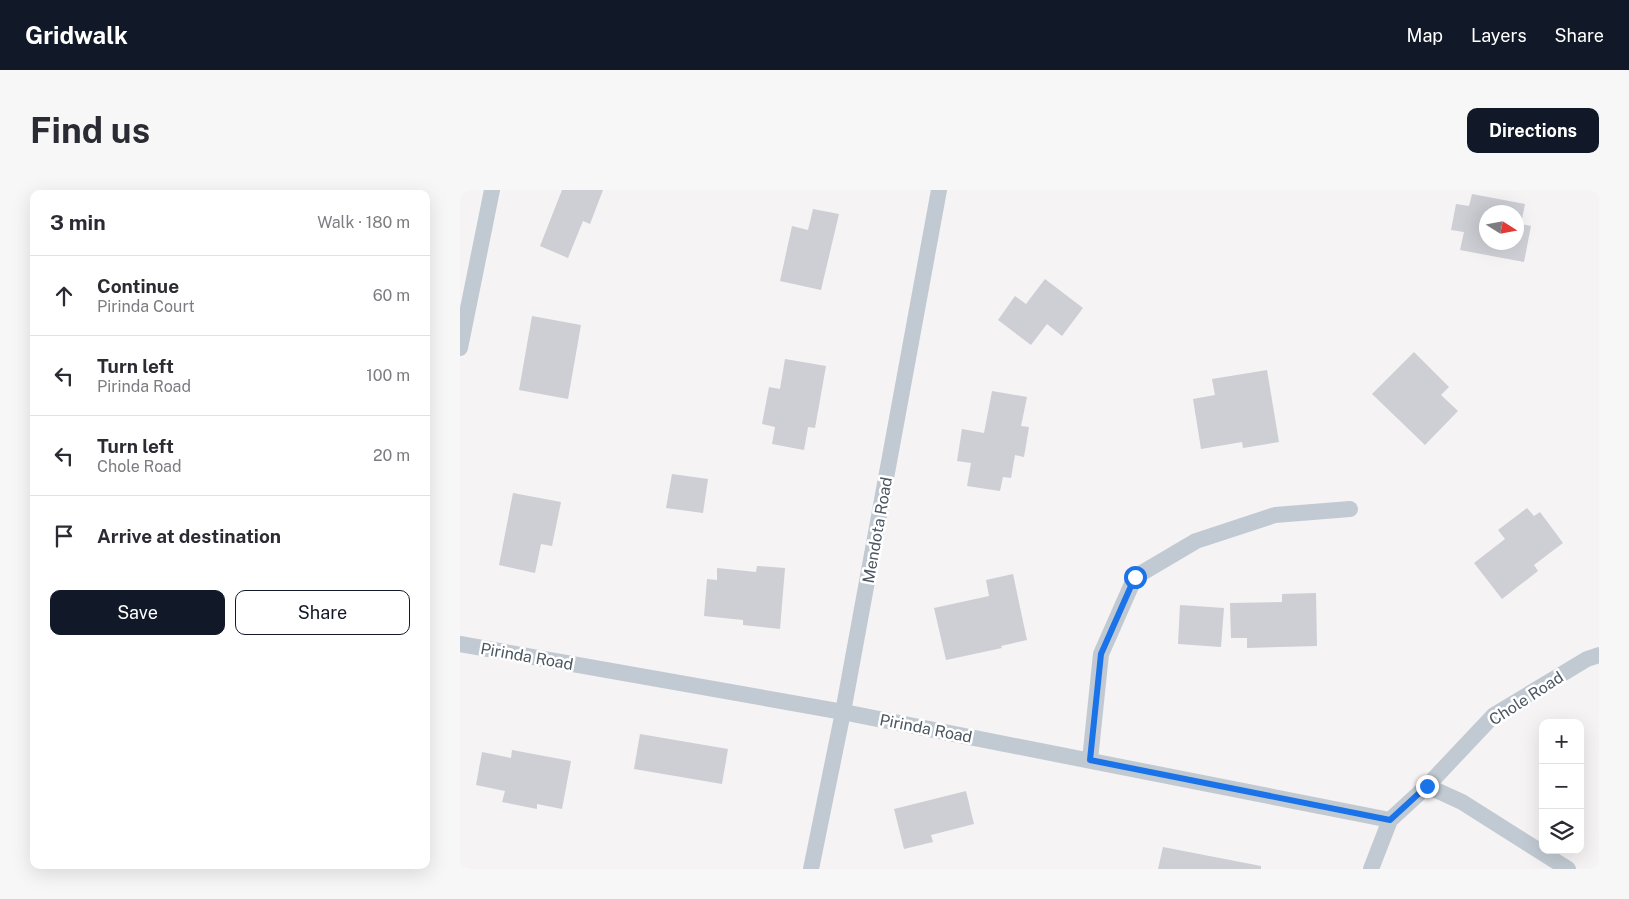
<!DOCTYPE html>
<html lang="en">
<head>
<meta charset="utf-8">
<style>
  :root { --surface:#fff; --page:#f7f7f7; --text:#2b2b33; --muted:#7c7c81; --line:#e1e1e2; --accent:#111827 }
  body { margin:0; font-family:"Public Sans",sans-serif; background:var(--page); color:var(--text) }
  .controls { position:absolute; right:15px; bottom:15px; display:grid; overflow:hidden; border-radius:10px; box-shadow:0 5px 20px #0002 }
  .controls button { width:45px; height:45px; display:grid; place-items:center; padding:0; border:0; border-bottom:1px solid var(--line); background:var(--surface); color:var(--text); font:25px sans-serif }
  .compass { position:absolute; left:1019px; top:15px; width:45px; height:45px; border-radius:50%; background:var(--surface); box-shadow:0 5px 20px #0002; rotate:101deg }
  .stop { position:absolute; width:15px; height:15px; margin:-11px; border:4px solid #1a73e8; border-radius:50%; background:#fff }
  .stop.end { background:#1a73e8; border-color:#fff; box-shadow:0 1px 5px #0008 }
  .list { margin:0; padding:0; list-style:none }
  h2 { display:flex; justify-content:space-between; align-items:center; height:65px; margin:0; padding:0 20px; font-size:21px }
  h2 small { font-size:16px; font-weight:400; color:var(--muted) }
  .list li { display:grid; grid-template-columns:32px 1fr auto; gap:15px; align-items:center; box-sizing:border-box; height:80px; padding:0 20px; border-top:1px solid var(--line) }
  .list b { display:block; font-size:19px; white-space:nowrap }
  .list p { margin:0; font-size:16px; white-space:nowrap; color:var(--muted) }
  .list em { font-size:16px; font-style:normal; color:var(--muted) }
  .actions { display:flex; gap:10px; padding:15px 20px }
  .actions a { flex:1; padding:11px 0; border:1px solid var(--accent); border-radius:10px; text-align:center; font-size:18px; color:var(--accent) }
  .actions .main { background:var(--accent); color:#fff }
  .icon { flex:none; width:28px; height:28px; fill:none; stroke:currentColor; stroke-width:2; stroke-linecap:round; stroke-linejoin:round }
  .map { position:relative; flex:none; width:1139px; height:679px; overflow:hidden; border-radius:10px }
  header { display:flex; align-items:center; gap:30px; box-sizing:border-box; height:70px; padding:0 25px; background:var(--accent); color:#fff }
  header strong { font-size:24px }
  nav { display:flex; gap:28px; margin-inline-start:auto; font-size:18px }
  .intro { display:flex; align-items:center; justify-content:space-between; box-sizing:border-box; height:120px; padding:0 30px }
  h1 { margin:0; font-size:35px }
  .button { padding:12px 22px; border-radius:10px; background:var(--accent); color:#fff; font-size:18px; font-weight:700 }
  main { display:flex; gap:30px; padding:0 30px }
  aside { flex:1; background:var(--surface); border-radius:10px; box-shadow:0 5px 20px #0002 }
  .map>svg:first-child { display:block }
</style>
</head>
<body>
<header>
<strong>Gridwalk</strong>
<nav><a>Map</a><a>Layers</a><a>Share</a></nav>
</header>
<div class="intro"><h1>Find us</h1><a class="button">Directions</a></div>
<main>
<aside>
<h2>3 min<small>Walk · 180 m</small></h2>
<ul class="list">
<li><svg class="icon" aria-label="ahead" viewBox="0 0 24 24"><path d="M12 20V5M6 11l6-6 6 6"/></svg><div><b>Continue</b><p>Pirinda Court</p></div><em>60 m</em></li>
<li><svg class="icon" aria-label="left" viewBox="0 0 24 24"><path d="M17 20v-9H6M10 6l-5 5 5 5"/></svg><div><b>Turn left</b><p>Pirinda Road</p></div><em>100 m</em></li>
<li><svg class="icon" aria-label="left" viewBox="0 0 24 24"><path d="M17 20v-9H6M10 6l-5 5 5 5"/></svg><div><b>Turn left</b><p>Chole Road</p></div><em>20 m</em></li>
<li><svg class="icon" aria-label="arrive" viewBox="0 0 24 24"><path d="M6 21V4h12l-3 4 3 4H6"/></svg><div><b>Arrive at destination</b></div></li>
</ul>
<div class="actions"><a class="main">Save</a><a>Share</a></div>
</aside>
<div class="map">
<svg width="1139" height="679" viewBox="0 0 1139 679">
  <rect width="100%" height="100%" fill="#f5f3f3"/>
  <path fill="#cdcfd5" fill-rule="evenodd" d="M102,0H143L130,34L123,31L108,68L80,56Z
    M1012,4L1065,14L1061,34L1071,36L1064,72L1000,60L1004,42L991,40L996,14L1009,16ZM1026,22H1056V52H1026Z
    M353,19L379,24L361,100L320,91L332,36L348,40Z
    M585,89L623,118L602,146L587,134L571,155L538,130L555,106L566,114Z
    M72,126L121,135L108,209L59,200Z
    M954,162L989,197L981,205L998,221L965,255L912,204Z
    M325,169L366,176L355,238L348,237L344,260L312,254L315,237L302,234L309,197L320,199Z
    M807,180L819,252L783,258L782,252L741,259L733,209L755,205L752,189Z
    M532,201L567,207L561,236L569,237L564,267L555,265L551,288L543,287L540,301L507,296L511,273L497,271L502,239L524,243Z
    M212,284L248,289L243,323L206,318Z
    M53,303L101,312L92,356L81,354L75,383L39,375Z
    M1067,318L1074,326L1080,322L1103,353L1074,375L1078,381L1042,409L1014,373L1045,349L1038,340Z
    M297,376L325,378L320,439L283,435V430L244,426L247,389L257,390V378L296,382Z
    M553,384L567,450L541,456L542,458L486,470L474,418L529,406L526,390Z
    M856,403L857,456L787,458V448H771L770,413L822,412V404Z
    M720,415L764,418L761,457L718,454Z
    M180,544L268,559L262,594L174,579Z
    M52,560L111,571L102,619L77,614V619L42,612L45,601L16,595L22,562L51,568Z
    M506,601L514,634L471,645L473,652L444,659L434,619Z
    M703,657L801,676V679H698Z"/>
  <g fill="none" stroke-linecap="round" stroke-linejoin="round">
    <path stroke="#c1cad2" stroke-width="16" d="M0,158L32,0
      M0,454L383,522L930,630
      M630,570L641,464L675,387L736,351L815,325L890,319
      M967,596L1002,612L1108,679
      M351,679L383,522L479,0
      M911,679L930,630L967,596L1034,525L1127,469L1139,465"/>
  </g>
  <g fill="none" stroke-linecap="round" stroke-linejoin="round">
    <path stroke="#1a73e8" stroke-width="6" d="M675,387L641,464L630,570L930,630L967,596"/>
  </g>
  <g text-anchor="middle" stroke-width="5" stroke-linejoin="round" paint-order="stroke">
    <g font-size="16" fill="#4a5661" stroke="#fff">
      <text transform="translate(417 340) rotate(-80)" y="6">Mendota Road</text>
      <text transform="translate(67 466) rotate(10)" y="6">Pirinda Road</text>
      <text transform="translate(1066 508) rotate(-33)" y="6">Chole Road</text>
      <text transform="translate(466 538) rotate(11)" y="6">Pirinda Road</text>
    </g>
  </g>
</svg>
<div class="controls">
<button>+</button>
<button>−</button>
<button><svg class="icon" aria-label="layers" viewBox="0 0 24 24"><path d="M12 4l9 5-9 5-9-5zM3 14l9 5 9-5"/></svg></button>
</div>
<svg class="compass" viewBox="-18 -18 36 36"><path d="M0-13l5 13h-10z" fill="#e53935"/><path d="M0 13l5-13h-10z" fill="#7c7c81"/></svg>
<div class="stop" style="left:675px;top:387px"></div>
<div class="stop end" style="left:967px;top:596px"></div>
</div>
</main>
</body>
</html>
